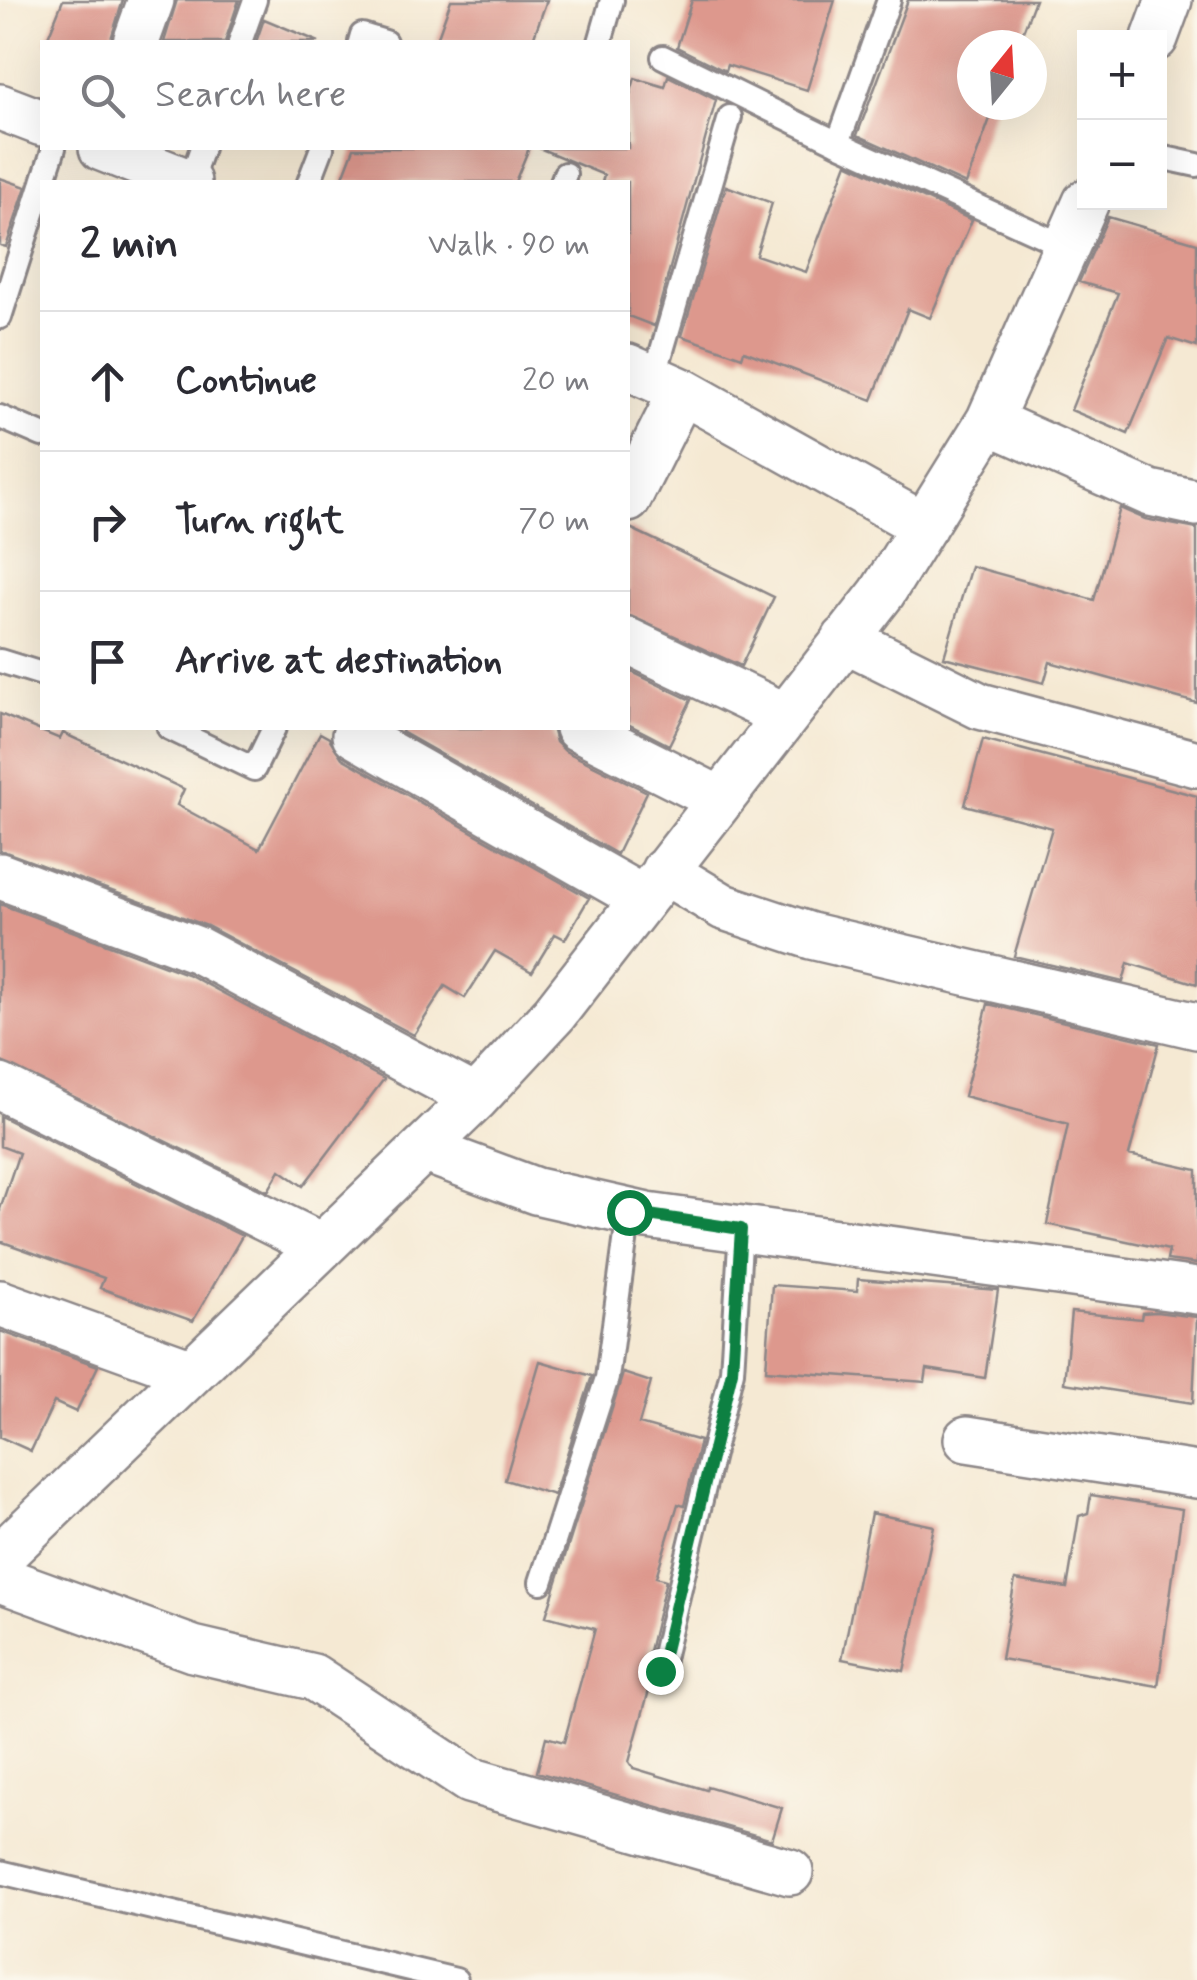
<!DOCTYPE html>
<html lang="en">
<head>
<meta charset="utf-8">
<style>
  :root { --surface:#fff; --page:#f7f7f7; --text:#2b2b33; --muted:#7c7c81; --line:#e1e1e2 }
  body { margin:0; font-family:Mynerve,sans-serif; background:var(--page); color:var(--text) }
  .controls { position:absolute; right:30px; top:30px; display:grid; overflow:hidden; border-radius:0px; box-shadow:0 10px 40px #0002 }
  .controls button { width:90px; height:90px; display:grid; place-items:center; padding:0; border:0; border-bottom:2px solid var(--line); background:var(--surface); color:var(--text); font:50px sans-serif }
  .compass { position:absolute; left:957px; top:30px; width:90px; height:90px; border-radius:50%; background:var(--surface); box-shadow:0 10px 40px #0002; rotate:18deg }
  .stop { position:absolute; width:30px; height:30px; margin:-22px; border:8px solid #0b8043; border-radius:50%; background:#fff }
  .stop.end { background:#0b8043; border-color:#fff; box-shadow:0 2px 10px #0008 }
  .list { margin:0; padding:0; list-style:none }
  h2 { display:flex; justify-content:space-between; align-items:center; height:130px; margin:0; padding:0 40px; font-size:42px }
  h2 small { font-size:32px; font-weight:400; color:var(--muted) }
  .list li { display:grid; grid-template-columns:65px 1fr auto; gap:30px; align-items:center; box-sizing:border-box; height:140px; padding:0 40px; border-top:2px solid var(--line) }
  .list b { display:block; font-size:38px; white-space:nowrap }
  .list em { font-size:32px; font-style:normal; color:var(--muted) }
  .icon { flex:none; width:55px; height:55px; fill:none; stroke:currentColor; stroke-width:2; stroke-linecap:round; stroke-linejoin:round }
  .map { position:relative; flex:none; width:1197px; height:1980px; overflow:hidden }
  .search { position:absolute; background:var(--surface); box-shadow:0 10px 40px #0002; left:40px; top:40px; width:590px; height:110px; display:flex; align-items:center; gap:25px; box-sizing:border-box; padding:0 35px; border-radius:0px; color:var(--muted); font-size:38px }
  .panel { position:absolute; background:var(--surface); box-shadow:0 10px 40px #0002; left:40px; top:180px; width:590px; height:550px; border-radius:0px }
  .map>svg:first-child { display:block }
</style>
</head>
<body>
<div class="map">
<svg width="1197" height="1980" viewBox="0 0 1197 1980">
  <rect width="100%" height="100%" fill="#fbf7ec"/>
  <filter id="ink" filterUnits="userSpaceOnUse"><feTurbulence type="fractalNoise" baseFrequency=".01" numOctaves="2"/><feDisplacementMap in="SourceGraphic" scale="20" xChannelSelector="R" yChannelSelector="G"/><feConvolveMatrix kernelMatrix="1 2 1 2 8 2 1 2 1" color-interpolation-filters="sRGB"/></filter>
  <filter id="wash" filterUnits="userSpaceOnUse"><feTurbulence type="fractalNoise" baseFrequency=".0048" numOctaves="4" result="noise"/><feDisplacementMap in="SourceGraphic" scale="40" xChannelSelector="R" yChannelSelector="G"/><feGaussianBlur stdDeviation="2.25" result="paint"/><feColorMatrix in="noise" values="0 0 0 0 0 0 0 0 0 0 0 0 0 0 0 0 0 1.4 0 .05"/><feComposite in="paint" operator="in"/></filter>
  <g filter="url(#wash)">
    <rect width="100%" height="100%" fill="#f5e9d3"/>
    <g id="blocks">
      <path fill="#dd988d" d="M63,0H123L110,42H46Z
        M177,0H239L225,42H164Z
        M451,0H547L532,42H436Z
        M692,0H835L807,90L727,65L725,71L677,47Z
        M908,0H1035L1018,45H972V105H995L966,184L857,135Z
        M264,19L319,42H256Z
        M668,76L716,100L654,326L628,316V182H602L604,175L539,148H628V102L635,78L665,87Z
        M354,148H529L515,182H341Z
        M847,163L972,220L930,318L908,309L872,400L744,351L742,357L682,336L726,186L772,203L756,255L806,272Z
        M0,178L26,187L6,247L0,245Z
        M1108,217L1197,243V347L1168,338L1128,434L1071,410L1118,293L1079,282Z
        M1120,508L1145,519L1197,529V703L1050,662L1044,683L944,657L971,566L1094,600Z
        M628,527L774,597L741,666L628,615Z
        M628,670L691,700L669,745L628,724Z
        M0,714L60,739L63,733L184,789L177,805L259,849L320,733L329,738L342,758L589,898L565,939L555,934L532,972L495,951L465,998L445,986L414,1035L207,926L0,850Z
        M404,728H552L556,742L565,751L647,792L617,854L402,732Z
        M983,739L1197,796V984L1128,963L1123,982L1014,956L1052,828L965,805Z
        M0,904L187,974L384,1079L303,1186L280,1170L268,1191L0,1061Z
        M988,1004L1159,1044L1129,1155L1197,1170V1264L1167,1260L1169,1250L1047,1224L1068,1124L964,1096Z
        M0,1116L242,1236L193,1321L100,1288L104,1278L0,1241V1209L19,1153L0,1146Z
        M858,1279L998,1290L985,1378L927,1369L925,1382L766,1370L772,1285L857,1291Z
        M1071,1312L1141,1319L1142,1313L1156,1312L1197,1317L1193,1403L1064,1383Z
        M0,1331L98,1366L76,1412L54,1402L31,1451L0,1437Z
        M540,1361L592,1376L554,1495L505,1480Z
        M623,1373L651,1382L639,1424L700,1441L684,1506L678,1504L656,1577L666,1580L645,1668L651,1683L629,1762L633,1768L706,1790L707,1786L782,1808L772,1840L537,1772L546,1737L564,1742L595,1629L546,1616Z
        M1091,1495L1182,1509L1158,1686L1001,1659L1015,1580L1067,1588L1079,1516L1088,1513Z
        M871,1513L934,1526L904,1671L842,1659Z"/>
    </g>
  </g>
  <g filter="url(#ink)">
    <use href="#blocks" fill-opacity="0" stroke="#8c8687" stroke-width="2.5"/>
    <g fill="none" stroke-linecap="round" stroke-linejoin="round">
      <g stroke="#8c8687" stroke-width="28">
        <path id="lane" d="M240,42L255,0
          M360,42L362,35L385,42
          M600,42L612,0
          M663,57L838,143L1067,247
          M838,143L889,0
          M1160,157L1197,165
          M43,182L54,148
          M190,182L202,148
          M309,182L322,148
          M562,182L565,174
          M0,317L42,185
          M654,378L730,117
          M0,417L42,435
          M0,661L42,674
          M169,728L254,769L274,728
          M541,1582L607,1378L629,1212
          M660,1671L732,1371L741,1229
          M0,1872L456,1980"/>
      </g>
      <g stroke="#8c8687" stroke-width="50">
        <path id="street" d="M1155,38L1169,0
          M136,42L151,0
          M0,107L42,123
          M102,148L188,182
          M628,367L682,391L924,526
          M989,421L1150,493L1197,503
          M628,499L682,391
          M845,639L980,706L1197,764
          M628,641L785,716
          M578,728L719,799
          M355,735L642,898
          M664,871L724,907L811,936L1197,1026
          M0,876L198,950L476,1098
          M0,1087L319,1245
          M423,1149L536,1191L647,1216L1197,1291
          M0,1303L189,1371
          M967,1439L1197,1475
          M0,1557L476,1098L554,1014L882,593L989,421L1086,202
          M0,1579L193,1649L313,1677L469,1780L790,1872"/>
      </g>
      <use href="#lane" stroke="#fff" stroke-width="22"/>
      <use href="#street" stroke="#fff" stroke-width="45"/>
    </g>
  </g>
  <g fill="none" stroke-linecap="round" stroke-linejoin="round" filter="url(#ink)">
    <path stroke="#0b8043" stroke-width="12" d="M629,1212L741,1229L732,1371L660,1671"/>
  </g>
</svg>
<div class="controls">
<button>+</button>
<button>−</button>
</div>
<svg class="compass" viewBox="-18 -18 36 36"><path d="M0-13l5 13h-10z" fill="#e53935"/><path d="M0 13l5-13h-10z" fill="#7c7c81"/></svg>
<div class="stop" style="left:629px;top:1212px"></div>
<div class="stop end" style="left:660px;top:1671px"></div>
<div class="search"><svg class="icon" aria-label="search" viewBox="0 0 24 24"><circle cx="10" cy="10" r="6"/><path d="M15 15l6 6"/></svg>Search here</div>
<section class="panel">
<h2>2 min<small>Walk · 90 m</small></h2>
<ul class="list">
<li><svg class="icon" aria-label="ahead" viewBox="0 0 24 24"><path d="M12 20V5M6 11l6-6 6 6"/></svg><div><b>Continue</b></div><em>20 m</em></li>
<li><svg class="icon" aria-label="right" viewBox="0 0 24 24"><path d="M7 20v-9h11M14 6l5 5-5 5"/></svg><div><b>Turn right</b></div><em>70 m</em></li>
<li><svg class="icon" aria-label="arrive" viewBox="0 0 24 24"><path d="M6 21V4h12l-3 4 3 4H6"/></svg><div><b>Arrive at destination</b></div></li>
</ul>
</section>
</div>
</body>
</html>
